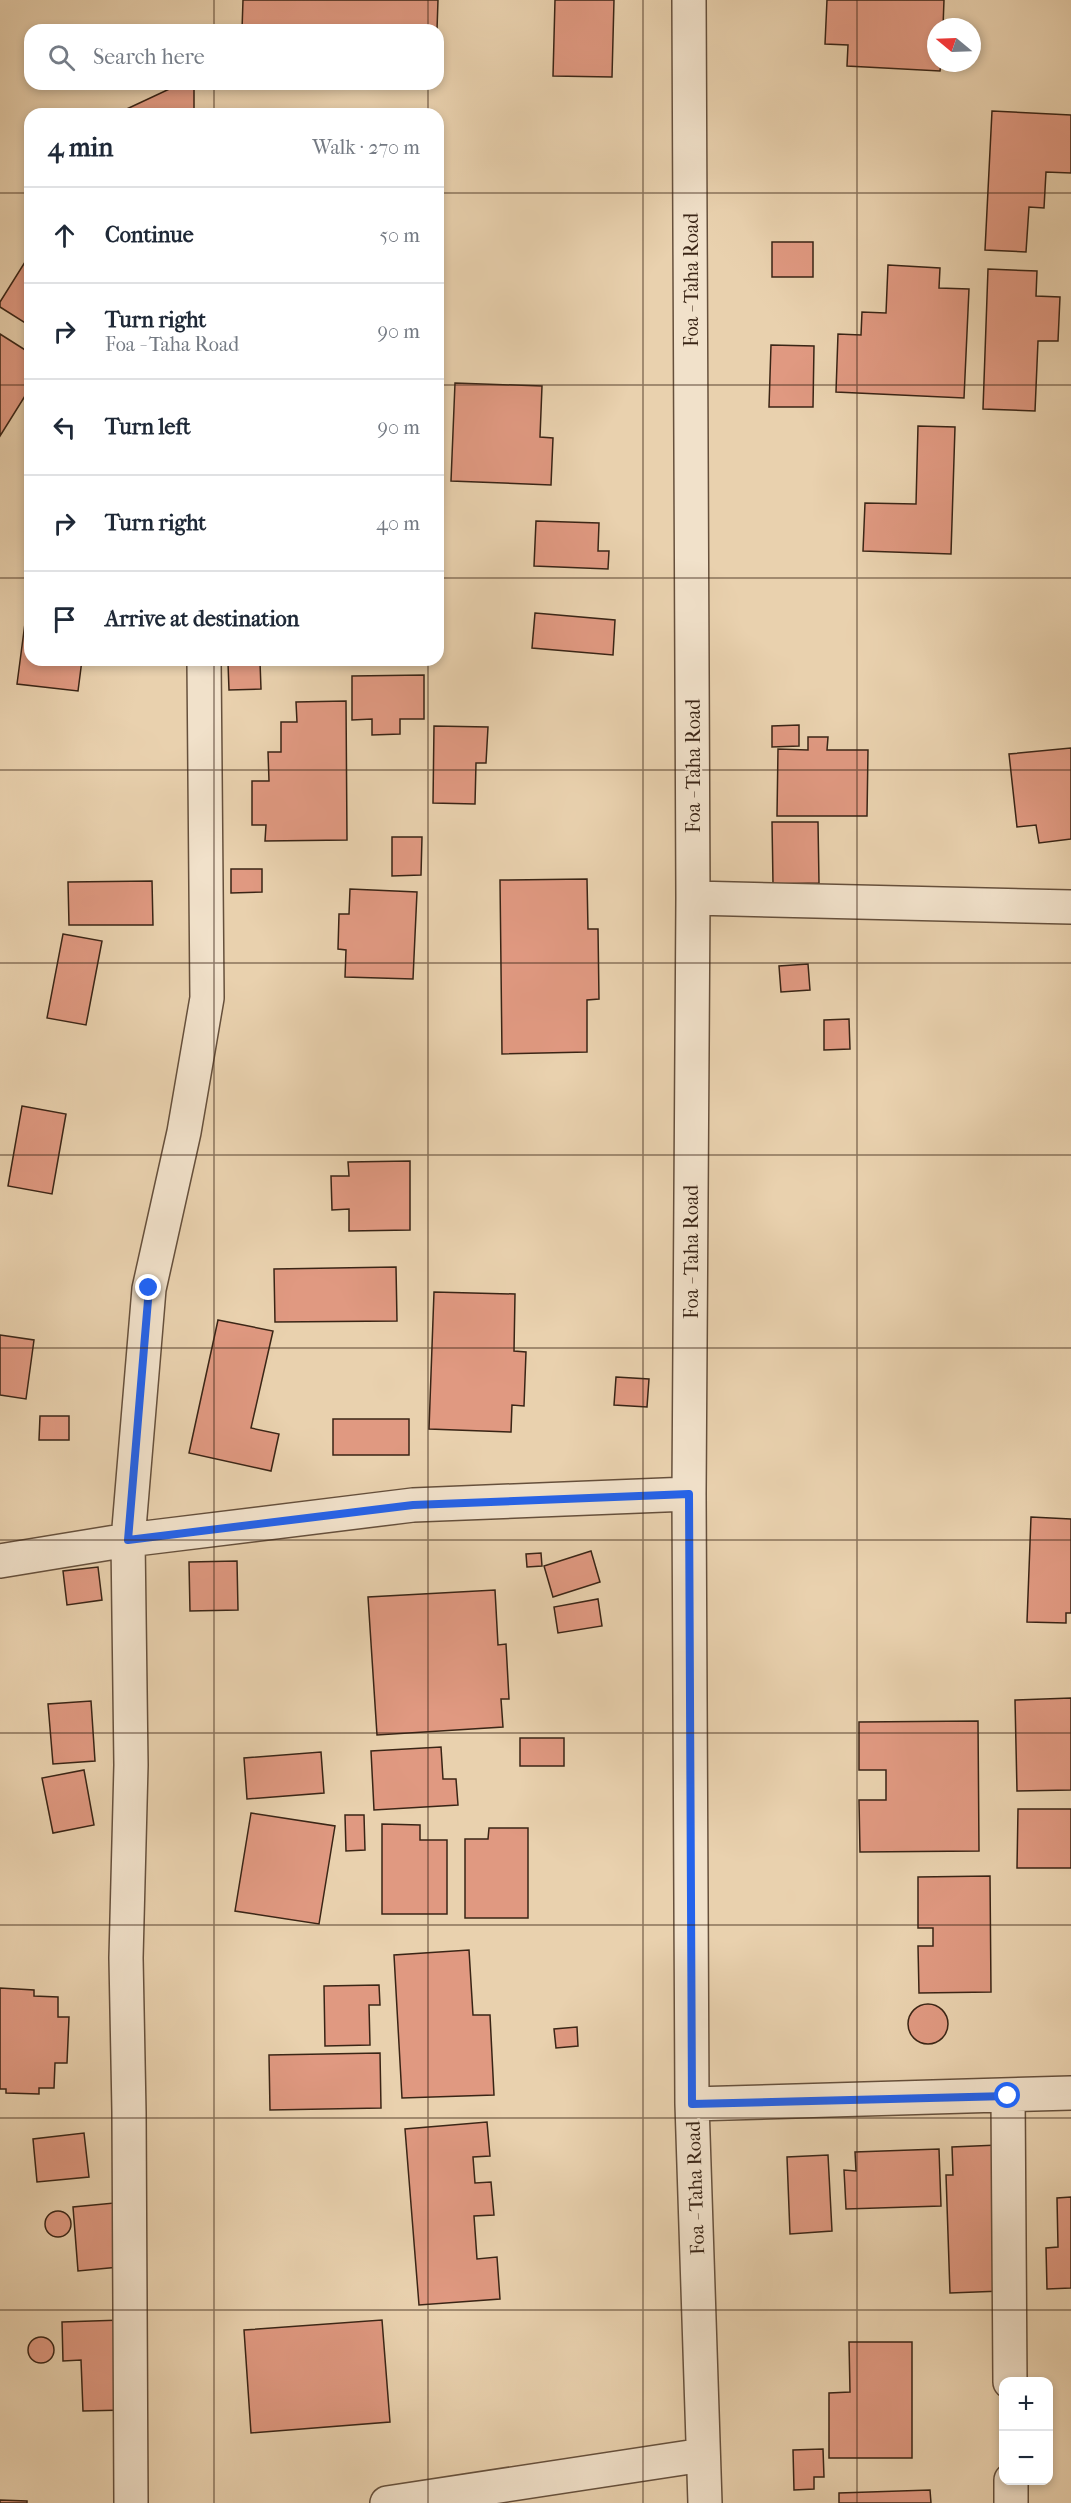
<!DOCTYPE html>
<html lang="en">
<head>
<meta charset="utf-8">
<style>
  :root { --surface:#fff; --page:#f2f2f3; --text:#1f2937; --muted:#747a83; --line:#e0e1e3 }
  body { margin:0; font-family:"IM FELL French Canon",serif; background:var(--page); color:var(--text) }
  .controls { position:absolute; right:18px; bottom:18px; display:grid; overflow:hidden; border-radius:12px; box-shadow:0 3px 9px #0003 }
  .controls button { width:54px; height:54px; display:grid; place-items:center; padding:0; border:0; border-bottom:2px solid var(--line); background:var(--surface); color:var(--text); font:30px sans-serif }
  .compass { position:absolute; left:927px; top:18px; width:54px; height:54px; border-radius:50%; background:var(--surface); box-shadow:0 3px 9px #0003; rotate:289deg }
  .stop { position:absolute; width:18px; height:18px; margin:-14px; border:4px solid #2563eb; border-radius:50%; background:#fff }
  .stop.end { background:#2563eb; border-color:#fff; box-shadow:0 2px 6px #0008 }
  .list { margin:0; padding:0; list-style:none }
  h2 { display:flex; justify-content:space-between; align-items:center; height:78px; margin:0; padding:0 24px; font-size:26px }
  h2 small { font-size:20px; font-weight:400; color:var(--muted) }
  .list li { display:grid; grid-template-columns:39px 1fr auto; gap:18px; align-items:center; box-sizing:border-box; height:96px; padding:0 24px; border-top:2px solid var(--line) }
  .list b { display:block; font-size:22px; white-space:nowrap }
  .list p { margin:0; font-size:20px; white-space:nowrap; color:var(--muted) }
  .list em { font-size:20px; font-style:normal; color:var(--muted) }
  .icon { flex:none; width:33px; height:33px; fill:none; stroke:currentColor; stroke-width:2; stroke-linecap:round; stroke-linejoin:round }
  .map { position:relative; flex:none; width:1071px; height:2503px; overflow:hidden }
  .search { position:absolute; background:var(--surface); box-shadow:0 3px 9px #0003; left:24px; top:24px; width:420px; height:66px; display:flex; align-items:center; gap:15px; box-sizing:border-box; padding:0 21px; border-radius:18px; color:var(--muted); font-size:22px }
  .panel { position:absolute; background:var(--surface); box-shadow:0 3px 9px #0003; left:24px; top:108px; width:420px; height:558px; border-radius:18px }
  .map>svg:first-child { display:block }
</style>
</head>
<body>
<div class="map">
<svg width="1071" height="2503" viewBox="0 0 1071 2503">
  <rect width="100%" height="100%" fill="#e9d1ae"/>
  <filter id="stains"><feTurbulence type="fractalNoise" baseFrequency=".00333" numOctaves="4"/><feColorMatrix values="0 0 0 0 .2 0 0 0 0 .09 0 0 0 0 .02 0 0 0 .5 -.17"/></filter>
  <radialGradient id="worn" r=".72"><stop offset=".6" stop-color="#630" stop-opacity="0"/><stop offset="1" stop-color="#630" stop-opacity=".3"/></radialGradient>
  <path fill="#e09981" stroke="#3a2516" stroke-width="1.5" d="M243,0H438L437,30H242Z
    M555,0H614L612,77L553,76Z
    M827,0H944L943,27H936V63H941L940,71L847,66L848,45L825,44Z
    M180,84H194V114H116Z
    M992,111L1071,115V173L1046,172L1044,208L1029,207L1026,252L985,250Z
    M772,242H813V277H772Z
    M30,254V326L0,307V302Z
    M888,265L940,268L939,288L969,289L964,398L836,392L838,334L861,335L862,312L886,313Z
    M988,269L1037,271L1036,296L1060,297L1058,341H1038L1035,411L983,409Z
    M0,334L30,353V388L0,436Z
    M771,345L814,346L813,407H769Z
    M455,383L542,386L540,437L553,438L551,485L451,481Z
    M918,426L955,427L951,554L863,551L865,503L916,504Z
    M536,521L599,523L598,551H609L608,569L534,566Z
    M27,608H30V660H82L78,691L17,684Z
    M535,613L615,620L613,655L532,648Z
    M260,662L261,689L229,690L228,663Z
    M424,675V719H400V734L372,735V719L352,720V676Z
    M346,701L347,840L265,841L266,825H252V781H269L268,752H281V722H297L296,702Z
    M799,725V746L772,747V726Z
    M434,726L488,727L486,763H476L475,804L433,803Z
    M808,737H828L827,750H868L867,816H777L778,749L808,750Z
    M1071,748V839L1039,843L1036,825L1017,827L1009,754Z
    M772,822H818L819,883L773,884Z
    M392,837H422L421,875L392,876Z
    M231,869H262V892L231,893Z
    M587,879L588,929H598L599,999L587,1000V1052L502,1054L500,880Z
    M152,881L153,925H69L68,882Z
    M350,889L417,892L413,979L345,977L346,950L338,949L339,914H349Z
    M63,934L102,941L86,1025L47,1018Z
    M808,964L810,990L781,992L779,966Z
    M849,1019L850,1049L824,1050V1020Z
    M22,1106L66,1114L52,1194L8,1186Z
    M410,1161V1230L349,1231V1209L332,1210L331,1176H349L348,1162Z
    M396,1267L397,1321L275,1322L274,1269Z
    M434,1292L515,1294L514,1351L526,1352L524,1406L512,1405L511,1432L429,1429Z
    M218,1320L273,1331L251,1428L279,1434L271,1471L189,1453Z
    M0,1335L34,1340L26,1399L0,1395Z
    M616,1377L649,1379L647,1407L614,1405Z
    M40,1416H69V1440H39Z
    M333,1419H409V1455H333Z
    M1031,1517L1071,1519V1613H1066V1623L1027,1622Z
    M591,1551L600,1582L553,1597L544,1566Z
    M541,1553L542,1566L527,1567L526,1554Z
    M237,1561L238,1610L190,1611L189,1562Z
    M98,1567L102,1600L67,1605L63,1571Z
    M495,1590L498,1645L506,1644L509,1699H501L503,1727L377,1735L368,1597Z
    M598,1599L602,1626L558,1633L554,1607Z
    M1071,1698V1790L1017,1791L1015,1700Z
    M91,1701L95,1761L53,1764L48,1704Z
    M978,1721L979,1851L860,1852L859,1800H886V1770H859V1722Z
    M520,1738H564V1766H520Z
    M441,1747L443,1779H456L458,1805L374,1810L371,1751Z
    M321,1752L324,1793L247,1799L244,1758Z
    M84,1770L94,1825L53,1833L42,1778Z
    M1018,1809H1071V1868H1017Z
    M251,1813L335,1826L319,1924L235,1911Z
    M345,1815H364L365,1850L346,1851Z
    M382,1824L420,1825V1840H447V1914H382Z
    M489,1828H528V1918H465V1839H488Z
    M990,1876L991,1992L919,1993L918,1946H933V1928H918V1877Z
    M469,1950L473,2015H490L494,2095L402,2098L394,1955Z
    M379,1985L380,2005H369L370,2045L325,2046L324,1986Z
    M0,1988L34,1990V1996L58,1997V2017H69L67,2063H55L54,2088H39V2094L6,2093V2089H0Z
    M908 2024a20 20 0 1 1 40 0a20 20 0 1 1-40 0Z
    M577,2027L578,2046L556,2048L554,2029Z
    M380,2053L381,2108L270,2110L269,2055Z
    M487,2122L490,2156L473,2157L475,2183L491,2182L494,2215L474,2216L477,2259L497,2257L500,2299L419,2305L405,2129Z
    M84,2133L89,2177L37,2182L33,2139Z
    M998,2145L1002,2291L950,2293L946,2175H953L952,2147Z
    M939,2149L941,2206L846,2209L844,2170L856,2171L855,2152Z
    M828,2155L832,2231L790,2234L787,2157Z
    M1071,2197V2288L1047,2289L1046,2248L1058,2247L1057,2198Z
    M114,2203L119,2267L78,2271L73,2207Z
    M45 2224a13 13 0 1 1 26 0a13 13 0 1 1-26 0Z
    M122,2320L125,2410L83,2411L81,2360L63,2361L62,2322Z
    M382,2320L390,2422L251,2433L244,2330Z
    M28 2350a13 13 0 1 1 26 0a13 13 0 1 1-26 0Z
    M849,2342H912V2458H829V2393L850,2392Z
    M823,2449L824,2477H814V2489L794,2490L793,2450Z
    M930,2490L931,2503H839V2493Z
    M0,2500L27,2501V2503H0Z"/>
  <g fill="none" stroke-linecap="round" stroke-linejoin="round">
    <g stroke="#66503c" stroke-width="36">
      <path id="minor" d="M689,0L693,898L689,1494L692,2104L705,2503
        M693,898L1071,907
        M0,1561L128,1540L413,1505L689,1494
        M1008,2096L1010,2382
        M692,2104L1071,2093
        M1011,2480V2503
        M131,2503L129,2112L126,1958L131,1765L128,1540L149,1289L184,1132L207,998L204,660
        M387,2503L703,2455"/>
    </g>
    <use href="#minor" stroke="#f1e1ca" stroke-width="33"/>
  </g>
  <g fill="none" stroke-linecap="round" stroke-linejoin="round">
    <path stroke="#2563eb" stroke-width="8" d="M149,1288L128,1540L413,1505L689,1494L692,2104L1008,2096"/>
  </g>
  <path fill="none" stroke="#3a2516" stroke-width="1.5" stroke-opacity="0.55" d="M214,0V30M428,0V30M643,0V2503M857,0V2503M214,84V114M428,84V114M0,193H30M438,193H1071M0,385H30M438,385H1071M0,578H30M438,578H1071M214,660V2503M428,660V2503M0,770H1071M0,963H1071M0,1155H1071M0,1348H1071M0,1540H1071M0,1733H1071M0,1925H1071M0,2118H1071M0,2310H1071"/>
  <g text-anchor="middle" stroke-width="4.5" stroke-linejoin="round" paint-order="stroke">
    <g font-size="20" fill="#3a2516" stroke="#f1e1ca">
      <text transform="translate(691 280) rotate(-90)" y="7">Foa - Taha Road</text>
      <text transform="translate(693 766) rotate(-90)" y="7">Foa - Taha Road</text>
      <text transform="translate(691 1252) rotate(-90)" y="7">Foa - Taha Road</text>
      <text transform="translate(695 2188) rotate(-92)" y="7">Foa - Taha Road</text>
    </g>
  </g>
  <rect width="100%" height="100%" filter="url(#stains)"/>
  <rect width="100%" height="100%" fill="url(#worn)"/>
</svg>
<div class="controls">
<button>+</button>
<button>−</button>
</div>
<svg class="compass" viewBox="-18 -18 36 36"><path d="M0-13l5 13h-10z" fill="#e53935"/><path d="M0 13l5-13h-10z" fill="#747a83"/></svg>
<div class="stop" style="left:1008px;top:2096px"></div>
<div class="stop end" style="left:149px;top:1288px"></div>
<div class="search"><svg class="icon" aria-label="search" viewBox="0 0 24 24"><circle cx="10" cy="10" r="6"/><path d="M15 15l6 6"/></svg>Search here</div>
<section class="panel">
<h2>4 min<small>Walk · 270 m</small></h2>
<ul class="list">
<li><svg class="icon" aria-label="ahead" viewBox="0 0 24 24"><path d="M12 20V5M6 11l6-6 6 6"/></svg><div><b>Continue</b></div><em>50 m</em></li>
<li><svg class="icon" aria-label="right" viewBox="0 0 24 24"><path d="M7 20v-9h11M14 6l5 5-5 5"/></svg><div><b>Turn right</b><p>Foa - Taha Road</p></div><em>90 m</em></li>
<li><svg class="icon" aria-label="left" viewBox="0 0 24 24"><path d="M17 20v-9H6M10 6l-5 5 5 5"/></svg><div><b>Turn left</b></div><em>90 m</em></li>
<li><svg class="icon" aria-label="right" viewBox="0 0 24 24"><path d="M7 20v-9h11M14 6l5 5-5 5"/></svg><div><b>Turn right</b></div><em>40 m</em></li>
<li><svg class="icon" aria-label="arrive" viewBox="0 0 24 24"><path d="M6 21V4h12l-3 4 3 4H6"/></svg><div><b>Arrive at destination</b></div></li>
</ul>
</section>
</div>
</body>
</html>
